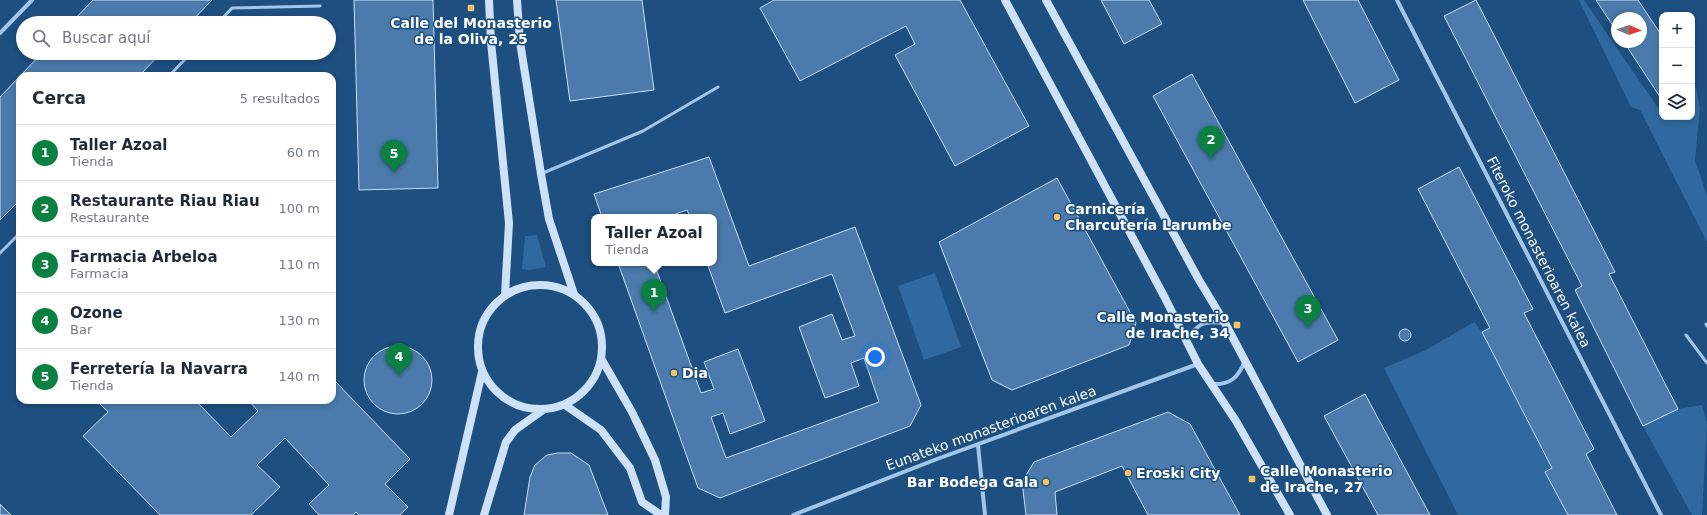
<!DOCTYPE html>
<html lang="es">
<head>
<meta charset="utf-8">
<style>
  :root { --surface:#fff; --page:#f6f6f7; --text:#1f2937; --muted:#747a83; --line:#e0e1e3; --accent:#0b8043 }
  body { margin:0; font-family:"DejaVu Sans",sans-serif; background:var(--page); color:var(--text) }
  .controls { position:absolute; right:12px; top:12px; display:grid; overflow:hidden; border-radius:8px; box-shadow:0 2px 6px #0003 }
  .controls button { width:36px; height:36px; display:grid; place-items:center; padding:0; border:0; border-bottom:1px solid var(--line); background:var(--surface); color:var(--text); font:20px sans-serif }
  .compass { position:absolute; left:1611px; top:12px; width:36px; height:36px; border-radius:50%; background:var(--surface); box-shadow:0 2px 6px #0003; rotate:92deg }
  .you { position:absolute; left:875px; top:357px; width:14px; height:14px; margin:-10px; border:3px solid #fff; border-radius:50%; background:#1a73e8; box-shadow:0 0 0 6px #1a73e833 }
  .badge { display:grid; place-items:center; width:26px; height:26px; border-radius:50%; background:var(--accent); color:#fff; font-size:13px; font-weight:700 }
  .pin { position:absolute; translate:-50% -33px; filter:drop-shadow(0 1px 2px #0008) }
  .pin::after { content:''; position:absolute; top:21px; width:14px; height:12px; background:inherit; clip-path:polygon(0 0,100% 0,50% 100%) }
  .popup { position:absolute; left:591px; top:214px; width:126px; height:52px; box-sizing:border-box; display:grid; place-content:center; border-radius:8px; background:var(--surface); filter:drop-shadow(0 1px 3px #0005); font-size:13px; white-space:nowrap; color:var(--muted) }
  .popup b { font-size:15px; color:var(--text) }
  .popup::after { content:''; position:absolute; left:50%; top:100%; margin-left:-8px; border:8px solid transparent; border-top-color:var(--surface) }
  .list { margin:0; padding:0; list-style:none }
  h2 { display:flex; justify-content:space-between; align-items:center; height:52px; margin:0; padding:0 16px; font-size:17px }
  h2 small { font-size:13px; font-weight:400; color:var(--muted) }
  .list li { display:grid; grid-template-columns:26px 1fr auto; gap:12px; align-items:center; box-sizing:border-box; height:56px; padding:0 16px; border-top:1px solid var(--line) }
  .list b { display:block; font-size:15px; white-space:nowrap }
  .list p { margin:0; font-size:13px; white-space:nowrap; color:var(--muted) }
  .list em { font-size:13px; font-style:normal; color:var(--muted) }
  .icon { flex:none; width:22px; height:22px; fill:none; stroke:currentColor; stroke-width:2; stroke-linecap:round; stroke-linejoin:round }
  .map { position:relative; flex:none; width:1707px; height:515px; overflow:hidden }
  .search { position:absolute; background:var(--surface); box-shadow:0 2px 6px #0003; left:16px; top:16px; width:320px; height:44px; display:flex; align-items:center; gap:10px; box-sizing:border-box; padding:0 14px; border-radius:22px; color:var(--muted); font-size:15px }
  .panel { position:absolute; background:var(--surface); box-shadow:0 2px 6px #0003; left:16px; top:72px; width:320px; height:332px; border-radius:12px }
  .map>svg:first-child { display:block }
</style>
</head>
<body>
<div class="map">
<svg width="1707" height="515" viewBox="0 0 1707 515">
  <rect width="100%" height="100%" fill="#1d4f81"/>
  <path fill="#30699f" d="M1579,0H1584L1658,108L1662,106V117H1692V89L1696,87L1700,108L1695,160L1707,196V242L1640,110L1631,107Z
    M537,235L546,267L529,270L522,269L525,236Z
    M935,273L961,347L924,360L898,286Z
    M1474,322L1482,332L1552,468L1545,472L1568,515H1458L1384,368L1426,350Z
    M1702,405L1707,423L1702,515H1692L1643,426L1678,409Z"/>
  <path fill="#4a7bac" stroke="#c6dff7" d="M93,0H212L190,23H71Z
    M354,0H433L438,188L359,190Z
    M556,0H642L654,90L570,101Z
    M774,0H960L1029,126L955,166L895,55L915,44L906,26L800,81L760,8Z
    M1101,0H1149L1162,24L1124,44Z
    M1303,0H1358L1399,80L1355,103Z
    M1476,0L1615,272L1609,274L1678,409L1643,426L1575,290L1582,286L1444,16Z
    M1596,0H1638L1662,36V96L1660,97L1624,42H1641V18H1617V32Z
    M42,53H161L139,76H20V200L0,220V97Z
    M1192,74L1338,340L1298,362L1153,96Z
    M709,157L749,266L855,227L921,405L910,426L720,498L698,488L618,263H654L701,393L714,389L704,362L738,349L765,421L730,434L723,413L711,417L726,458L879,402L864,358L851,363L859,386L825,398L799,327L832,314L842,340L855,336L832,274L725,313L707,263H714V217H690L687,210L667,217H602L594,194Z
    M1459,167L1533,309L1524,313L1594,449L1586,454L1617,515H1568L1545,472L1552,468L1482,332L1490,328L1418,189Z
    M1057,178L1136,323L1129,345L1012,390L992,380L939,242Z
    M1399 335a6 6 0 1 1 12 0a6 6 0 1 1-12 0Z
    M364 380a34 34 0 1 1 68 0a34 34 0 1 1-68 0Z
    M332,378L410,459L385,484L408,507L400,515H359L356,512L353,515H319L309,504L329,485L285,438L257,465L280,487L251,515H160L83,436L108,412L96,400H195L231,437L258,411L248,400H332Z
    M1365,394L1430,515H1378L1324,416Z
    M1168,412L1190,424L1240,515H1148L1122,466L1055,492L1057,515H1026L1022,482L1034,462Z
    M558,453H571L589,465L608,515H524L530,477L535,465L547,455Z
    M0,504L11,515H0Z"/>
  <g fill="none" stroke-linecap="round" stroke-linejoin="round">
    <path stroke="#a2c6e9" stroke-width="3" d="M218,23L232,8L320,6
      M169,76L191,53
      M543,173L643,131L718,87
      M0,253L20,233
      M1706,324L1707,326
      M1686,335L1707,363"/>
    <path stroke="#a2c6e9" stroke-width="4" d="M1397,0L1661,515
      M0,33L32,0
      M1185,340C1199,324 1202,320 1224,323
      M1212,384C1230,385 1238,378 1245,361
      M978,445L985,515
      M793,515L937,459L1198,364"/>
    <path stroke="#cde2f7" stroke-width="8" d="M489,0L491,42L509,223L505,295
      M517,0L520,42L541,174L549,219L574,294
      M1005,0L1164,296L1198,364L1236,421L1290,515
      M1046,0L1199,280L1225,323L1327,515
      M478 347a62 62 0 1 1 124 0a62 62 0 1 1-124 0Z
      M602,360L632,412L655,460L666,497L665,515
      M565,405L601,430L630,468L642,502L661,515
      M449,515L482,372
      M484,515L506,442L515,430L543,410"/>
  </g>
  <g fill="#f9c460" stroke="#1d4f81" stroke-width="1.5">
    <rect x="467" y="4" width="8" height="8" rx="2"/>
    <circle cx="1057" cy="217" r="4"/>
    <rect x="1233" y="321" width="8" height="8" rx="2"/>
    <circle cx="674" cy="373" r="4"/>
    <circle cx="1128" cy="473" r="4"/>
    <rect x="1248" y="475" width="8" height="8" rx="2"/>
    <circle cx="1046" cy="482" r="4"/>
  </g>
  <g text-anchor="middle" stroke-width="3" stroke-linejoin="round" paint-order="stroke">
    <g font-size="14" font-weight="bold" fill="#fff" stroke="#1d4f81" text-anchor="start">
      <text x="471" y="28" text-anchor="middle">Calle del Monasterio<tspan x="471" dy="16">de la Oliva, 25</tspan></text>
      <text x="1065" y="214">Carnicería<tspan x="1065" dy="16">Charcutería Larumbe</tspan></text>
      <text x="1229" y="322" text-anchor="end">Calle Monasterio<tspan x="1229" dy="16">de Irache, 34</tspan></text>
      <text x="682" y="378">Dia</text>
      <text x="1260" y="476">Calle Monasterio<tspan x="1260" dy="16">de Irache, 27</tspan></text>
      <text x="1136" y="478">Eroski City</text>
      <text x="1038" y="487" text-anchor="end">Bar Bodega Gala</text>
    </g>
    <g font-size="14" fill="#fff" stroke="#1d4f81">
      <text transform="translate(1539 252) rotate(63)" y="5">Fiteroko monasterioaren kalea</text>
      <text transform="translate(991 428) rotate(-20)" y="5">Eunateko monasterioaren kalea</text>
    </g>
  </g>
</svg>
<div class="controls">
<button>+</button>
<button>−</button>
<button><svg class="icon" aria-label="layers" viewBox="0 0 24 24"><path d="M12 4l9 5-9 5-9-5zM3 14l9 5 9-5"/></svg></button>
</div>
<svg class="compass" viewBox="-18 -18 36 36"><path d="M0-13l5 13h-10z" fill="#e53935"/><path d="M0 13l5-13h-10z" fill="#747a83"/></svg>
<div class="you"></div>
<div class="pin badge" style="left:654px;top:312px">1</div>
<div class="popup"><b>Taller Azoal</b>Tienda</div>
<div class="pin badge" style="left:1211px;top:159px">2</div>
<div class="pin badge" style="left:1308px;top:328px">3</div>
<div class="pin badge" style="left:399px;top:376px">4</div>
<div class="pin badge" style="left:394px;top:173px">5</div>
<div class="search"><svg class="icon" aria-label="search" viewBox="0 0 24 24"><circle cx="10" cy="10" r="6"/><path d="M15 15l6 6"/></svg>Buscar aquí</div>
<section class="panel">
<h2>Cerca<small>5 resultados</small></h2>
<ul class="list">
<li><span class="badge">1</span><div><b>Taller Azoal</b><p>Tienda</p></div><em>60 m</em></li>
<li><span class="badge">2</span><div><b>Restaurante Riau Riau</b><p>Restaurante</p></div><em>100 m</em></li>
<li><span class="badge">3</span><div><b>Farmacia Arbeloa</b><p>Farmacia</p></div><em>110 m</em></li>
<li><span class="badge">4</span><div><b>Ozone</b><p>Bar</p></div><em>130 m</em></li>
<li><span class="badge">5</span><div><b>Ferretería la Navarra</b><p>Tienda</p></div><em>140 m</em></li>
</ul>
</section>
</div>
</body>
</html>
